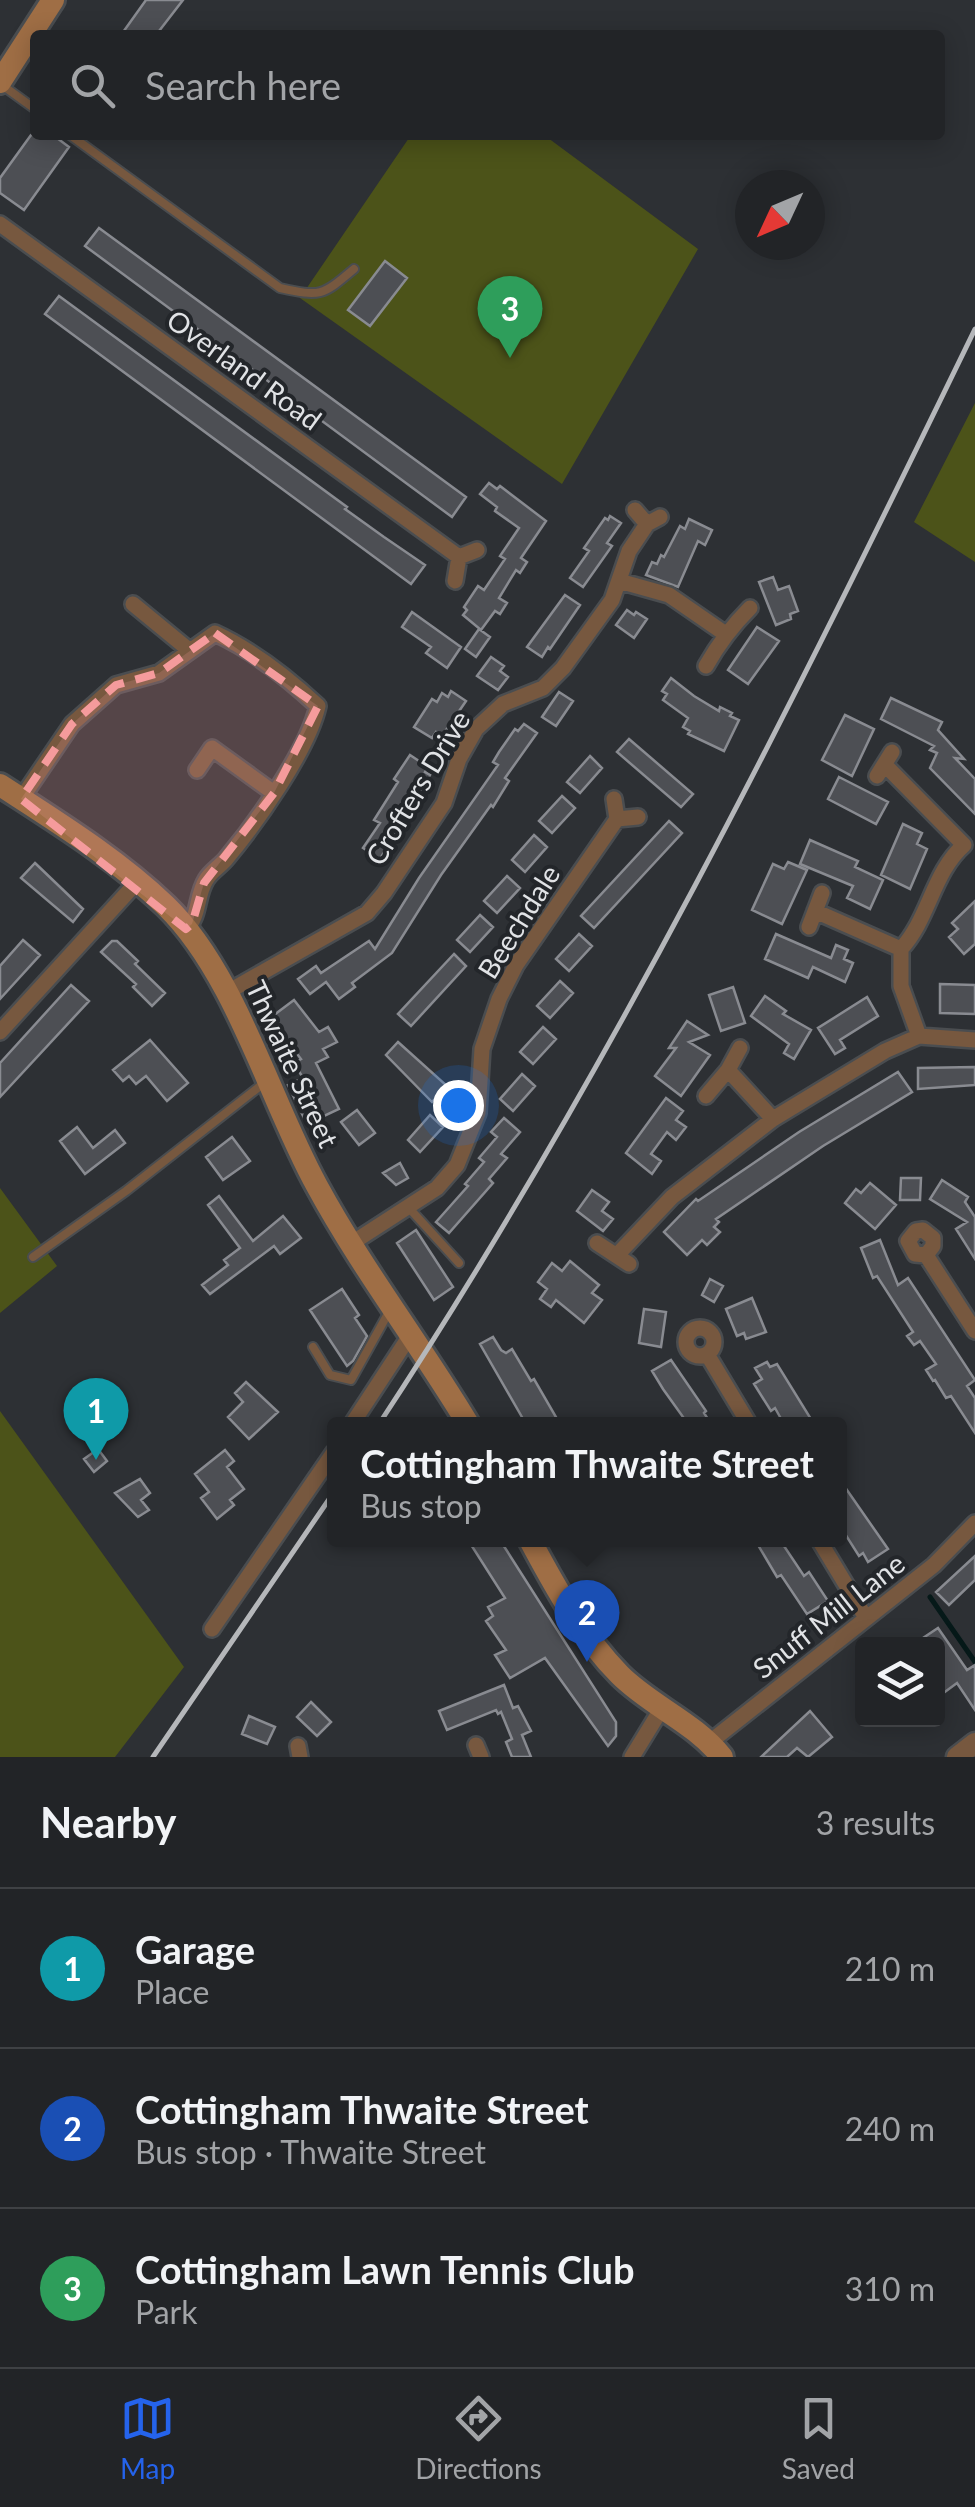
<!DOCTYPE html>
<html lang="en">
<head>
<meta charset="utf-8">
<style>
  :root { --surface:#222427; --page:#2a2c2f; --text:#f1f3f6; --muted:#a2a4a7; --line:#3f4144; --accent:#2563eb }
  body { margin:0; font-family:Lato,sans-serif; background:var(--page); color:var(--text) }
  .controls { position:absolute; right:30px; bottom:30px; display:grid; overflow:hidden; border-radius:10px; box-shadow:0 5px 25px #0003 }
  .controls button { width:90px; height:90px; display:grid; place-items:center; padding:0; border:0; border-bottom:2px solid var(--line); background:var(--surface); color:var(--text); font:50px sans-serif }
  .compass { position:absolute; left:735px; top:170px; width:90px; height:90px; border-radius:50%; background:var(--surface); box-shadow:0 5px 25px #0003; rotate:226deg }
  .you { position:absolute; left:458px; top:1105px; width:35px; height:35px; margin:-25px; border:8px solid #fff; border-radius:50%; background:#1a73e8; box-shadow:0 0 0 15px #1a73e833 }
  .badge { display:grid; place-items:center; width:65px; height:65px; border-radius:50%; background:var(--accent); color:#fff; font-size:32px; font-weight:700 }
  .pin { position:absolute; translate:-50% -82px; filter:drop-shadow(0 2px 5px #0008) }
  .pin::after { content:''; position:absolute; top:52px; width:35px; height:30px; background:inherit; clip-path:polygon(0 0,100% 0,50% 100%) }
  .popup { position:absolute; left:327px; top:1417px; width:520px; height:130px; box-sizing:border-box; display:grid; place-content:center; border-radius:10px; background:var(--surface); filter:drop-shadow(0 2px 8px #0005); font-size:32px; white-space:nowrap; color:var(--muted) }
  .popup b { font-size:38px; color:var(--text) }
  .popup::after { content:''; position:absolute; left:50%; top:100%; margin-left:-20px; border:20px solid transparent; border-top-color:var(--surface) }
  .list { margin:0; padding:0; list-style:none }
  h2 { display:flex; justify-content:space-between; align-items:center; height:130px; margin:0; padding:0 40px; font-size:42px }
  h2 small { font-size:32px; font-weight:400; color:var(--muted) }
  .list li { display:grid; grid-template-columns:65px 1fr auto; gap:30px; align-items:center; box-sizing:border-box; height:160px; padding:0 40px; border-top:2px solid var(--line) }
  .list b { display:block; font-size:38px; white-space:nowrap }
  .list p { margin:0; font-size:32px; white-space:nowrap; color:var(--muted) }
  .list em { font-size:32px; font-style:normal; color:var(--muted) }
  .icon { flex:none; width:55px; height:55px; fill:none; stroke:currentColor; stroke-width:2; stroke-linecap:round; stroke-linejoin:round }
  .map { position:relative; flex:none; width:975px; height:1757px; overflow:hidden }
  .search { position:absolute; background:var(--surface); box-shadow:0 5px 25px #0003; left:30px; right:30px; top:30px; height:110px; display:flex; align-items:center; gap:25px; box-sizing:border-box; padding:0 35px; border-radius:10px; color:var(--muted); font-size:38px }
  .sheet { height:610px; background:var(--surface) }
  nav { display:flex; justify-content:space-around; align-items:center; box-sizing:border-box; height:140px; border-top:2px solid var(--line); background:var(--surface); font-size:28px; color:var(--muted) }
  nav a { display:grid; justify-items:center; gap:5px }
  nav .on { color:var(--accent) }
  .map>svg:first-child { display:block }
</style>
</head>
<body>
<div class="map">
<svg width="975" height="1757" viewBox="0 0 975 1757">
  <rect width="100%" height="100%" fill="#2d3034"/>
  <path fill="#4c5319" d="M411,135H544L698,249L562,484L300,298Z
    M975,403V562L914,522Z
    M0,1188L57,1266L0,1313Z
    M0,1411L184,1667L115,1757H0Z"/>
  <g fill="none" stroke-linecap="round" stroke-linejoin="round">
    <path stroke="#061919" stroke-width="5" d="M930,1597L975,1662"/>
  </g>
  <path fill="#4d4f54" stroke="#898b91" stroke-width="2.5" d="M146,0H183L156,35H121Z
    M31,135H53L69,147L24,210L0,193V178Z
    M99,228L466,497L452,517L85,246Z
    M385,261L407,278L370,326L348,310Z
    M59,296L347,507L345,509L384,537L425,565L411,584L45,314Z
    M489,483L497,489L500,486L546,521L521,558L527,562L520,573L516,570L499,598L507,603L500,614L495,611L481,630L463,615L467,610L464,607L478,586L484,590L505,559L500,556L519,528L495,511L497,507L480,494Z
    M610,516L621,523L607,543L612,546L583,587L570,578L589,551L584,548L605,518L608,520Z
    M689,519L712,530L705,545L698,541L678,587L646,575L652,562L657,564L661,555L664,557L680,526L685,529Z
    M773,577L778,590L789,586L798,611L790,614L791,619L776,625L759,582Z
    M565,595L580,605L550,649L548,647L542,657L527,647Z
    M627,610L634,615L636,612L647,619L634,638L616,625Z
    M412,612L461,647L447,668L426,653L431,647L402,627Z
    M757,627L779,641L748,684L728,670Z
    M479,629L490,637L476,657L465,649Z
    M491,657L504,666L500,671L508,677L498,690L477,676Z
    M671,678L694,696L719,711L720,707L732,713L730,716L739,720L724,751L688,734L690,731L683,727L688,718L663,700L667,694L662,691Z
    M451,691L466,701L442,736L436,732L432,738L414,727L432,699L437,702L442,693L448,697Z
    M559,692L573,701L556,726L542,717Z
    M891,698L942,722L938,730L964,759L955,758L975,779V814L930,768L937,753L930,750L934,746L881,719Z
    M845,715L874,729L852,776L822,760Z
    M524,724L537,733L505,778L509,781L493,807L491,805L441,875L392,953L352,983L355,987L339,999L326,982L310,994L298,979L316,966L321,973L369,941L375,949L419,878L498,765L493,762L499,752L515,729L518,731Z
    M629,739L693,794L681,807L617,752Z
    M410,755L428,767L425,772L430,775L380,859L363,848L380,823L374,820L398,782L394,779Z
    M590,756L602,768L580,793L567,782Z
    M839,777L888,802L876,824L828,799Z
    M562,796L575,808L552,833L539,821Z
    M669,821L682,833L594,928L581,916Z
    M903,824L922,833L917,844L927,849L910,889L881,875Z
    M534,835L547,847L525,872L512,860Z
    M810,840L858,861L855,867L883,880L870,909L847,898L853,886L800,864Z
    M788,862L807,870L782,924L752,910L773,864L784,869Z
    M35,863L83,909L73,922L21,878Z
    M507,876L520,888L497,913L484,901Z
    M975,901V944L964,954L949,937L958,929L952,923Z
    M480,915L493,927L470,952L457,940Z
    M579,934L592,946L569,971L556,959Z
    M776,934L831,958L836,945L848,950L844,959L853,963L845,982L813,967L808,978L765,959Z
    M23,940L40,955L0,999V966Z
    M112,941H117L138,961L135,964L165,993L152,1006L133,987L136,984L101,952Z
    M454,954L466,966L411,1026L398,1014Z
    M560,981L573,993L550,1018L537,1006Z
    M940,984L975,985V1014L940,1013Z
    M71,985L89,1001L0,1097V1063Z
    M733,987L745,1023L721,1031L709,995Z
    M765,996L786,1011L783,1014L811,1030L794,1059L784,1053L789,1044L751,1016Z
    M867,997L878,1016L840,1040L845,1048L835,1054L818,1028Z
    M294,1000L319,1032L328,1027L337,1042L323,1049L328,1057L316,1063L339,1109L307,1124L288,1085L303,1078L294,1063L301,1059L270,1018Z
    M687,1021L708,1035L689,1042L710,1055L681,1096L655,1076L676,1048H669Z
    M543,1027L556,1039L533,1064L520,1052Z
    M150,1040L188,1083L167,1101L146,1076L136,1084L129,1076L123,1081L113,1070Z
    M398,1042L447,1086L432,1102L386,1055Z
    M975,1067V1085L918,1089V1068Z
    M898,1072L912,1092L823,1146L716,1219L719,1222L714,1227L720,1232L707,1245L702,1240L687,1255L664,1232L696,1199L698,1201L799,1132Z
    M522,1074L535,1086L513,1111L500,1099Z
    M666,1098L683,1111L676,1120L686,1127L676,1140L667,1132L651,1154L661,1161L652,1174L626,1153Z
    M357,1110L375,1133L359,1145L341,1122Z
    M430,1115L443,1127L420,1152L408,1140Z
    M504,1118L520,1132L501,1154L507,1158L489,1179L493,1183L449,1233L436,1222L468,1186L465,1184L484,1162L479,1158L497,1137L491,1132Z
    M77,1127L93,1148L115,1130L125,1143L85,1174L60,1141Z
    M232,1137L250,1161L223,1180L206,1157Z
    M400,1163L408,1178L396,1185L383,1173Z
    M901,1178H921L920,1200H900Z
    M942,1180L968,1197L965,1202L975,1217V1259L956,1229L967,1222L930,1199Z
    M870,1183L896,1205L875,1229L845,1203L856,1189L861,1193Z
    M592,1190L609,1202L602,1211L613,1219L603,1231L577,1211Z
    M219,1196L253,1241L283,1216L301,1238L280,1254L274,1246L210,1294L202,1285L228,1265L224,1260L240,1248L208,1205Z
    M416,1230L453,1287L434,1300L397,1243Z
    M880,1240L898,1285L908,1278L975,1380L967,1386L975,1398V1433L951,1396L946,1398L935,1380L933,1381L926,1370L936,1364L920,1341L914,1345L907,1336L913,1332L877,1276L873,1278L861,1248Z
    M570,1261L599,1285L592,1293L602,1300L584,1323L556,1300L551,1307L540,1299L547,1289L538,1282L552,1263L562,1271Z
    M710,1279L723,1286L714,1302L702,1295Z
    M342,1289L359,1315L355,1318L367,1336L353,1361L347,1366L310,1310Z
    M752,1298L766,1332L746,1339L744,1333L737,1336L726,1309Z
    M644,1309L666,1312L661,1347L639,1343Z
    M493,1337L501,1350L506,1353L512,1349L531,1381L534,1379L560,1424H526L480,1344Z
    M671,1360L706,1411L704,1413L711,1424H688L663,1389L652,1371Z
    M767,1362L770,1367L777,1364L814,1424H784L775,1408L771,1411L754,1384L762,1379L755,1368Z
    M246,1382L278,1412L249,1439L228,1417L243,1402L235,1393Z
    M98,1449L107,1461L94,1472L84,1459Z
    M225,1450L234,1461L227,1467L244,1489L230,1500L234,1505L217,1519L201,1498L209,1492L195,1474Z
    M140,1479L150,1493L141,1500L149,1510L138,1517L115,1493Z
    M840,1480L888,1549L868,1562L863,1553L859,1556L840,1526Z
    M468,1540H500L616,1722V1736L608,1746L545,1658L510,1678L495,1655L506,1650L486,1621L493,1616L488,1607L505,1598Z
    M755,1540H780L804,1576L809,1572L828,1601L807,1614L781,1575L777,1577Z
    M975,1556V1580L949,1605L936,1592Z
    M938,1628L967,1670L975,1665V1710L957,1683L938,1697V1644H914Z
    M504,1685L513,1708L518,1706L531,1731L522,1735L531,1757H512L506,1742L512,1739L501,1712L498,1714L496,1710L447,1730L439,1711Z
    M311,1702L331,1722L317,1736L297,1717Z
    M810,1711L832,1737L808,1757L797,1748L787,1757H761Z
    M249,1716L275,1727L267,1744L242,1734Z"/>
  <g fill="none" stroke-linecap="round" stroke-linejoin="round">
    <g stroke="#4a4d50" stroke-width="12">
      <path id="service" d="M2,85L35,109
        M70,135L280,288C321,297 322,296 354,269
        M409,1208L459,1263
        M33,1257L126,1191L264,1083
        M313,1347L330,1375L351,1380L390,1310"/>
    </g>
    <g stroke="#4a4d50" stroke-width="20">
      <path id="minor" d="M0,224L459,557
        M635,510L647,524L660,517
        M455,581L459,557L477,550
        M619,581L669,595L724,633
        M133,604L189,650
        M706,666C719,643 731,627 750,608
        M885,765L964,845C933,872 929,919 901,949V986L919,1036
        M197,770L212,748L274,793
        M877,776L892,752
        M21,799L72,724L116,685L159,673L215,633C252,650 288,678 318,706C308,750 257,822 227,858C221,866 211,871 206,880C196,896 200,916 186,929
        M614,799L617,819L638,817
        M815,911L901,949
        M809,927L822,893
        M226,993L367,913L384,893L444,803L459,759L476,729L503,704L543,688L563,668L612,600L629,551L647,524
        M0,1032L137,882
        M728,1070L773,1119
        M706,1096L728,1070L740,1048
        M352,1243L437,1188L457,1165L478,1113L482,1049L499,999L516,965L617,819
        M597,1243L629,1264
        M618,1254L672,1197L773,1119L885,1051L919,1036L975,1040
        M926,1255L933,1246V1238L923,1230L916,1231L908,1241L915,1254L926,1255L975,1331
        M686 1342a14 14 0 1 1 28 0a14 14 0 1 1-28 0Z
        M707,1354L749,1424
        M352,1424L411,1334
        M819,1540L866,1618
        M212,1629L334,1452
        M710,1742L934,1565L975,1523
        M476,1745L481,1757
        M298,1746L300,1757
        M632,1757L662,1708"/>
    </g>
    <g stroke="#4a4d50" stroke-width="25">
      <path id="tertiary" d="M957,1757L975,1743"/>
    </g>
    <g stroke="#4a4d50" stroke-width="28">
      <path id="secondary" d="M0,82L53,0
        M0,785C57,822 117,859 166,906C236,974 270,1101 317,1186C362,1269 420,1344 468,1424
        M530,1540C554,1585 583,1638 620,1675C651,1706 694,1722 722,1757"/>
    </g>
    <use href="#service" stroke="#77583f" stroke-width="8"/>
    <use href="#minor" stroke="#77583f" stroke-width="15"/>
    <use href="#tertiary" stroke="#77583f" stroke-width="20"/>
    <use href="#secondary" stroke="#9f6e45" stroke-width="22"/>
    <path stroke="#b5b7ba" stroke-width="5" d="M379,1424C608,1076 793,703 975,329
      M153,1757L334,1492"/>
  </g>
  <path fill="#f59b9c" fill-opacity="0.2" stroke="#f59b9c" stroke-width="8" stroke-dasharray="20 12" stroke-linejoin="round" d="M215,633L318,706L274,793L204,883L192,924L186,929L21,799L72,724L116,685L159,673Z"/>
  <g text-anchor="middle" stroke-width="8" stroke-linejoin="round" paint-order="stroke">
    <g font-size="28" fill="#e1e3e6" stroke="#23262a">
      <text transform="translate(244 370) rotate(36)" y="10">Overland Road</text>
      <text transform="translate(418 788) rotate(-59)" y="10">Crofters Drive</text>
      <text transform="translate(519 922) rotate(-58)" y="10">Beechdale</text>
      <text transform="translate(292 1064) rotate(65)" y="10">Thwaite Street</text>
      <text transform="translate(829 1616) rotate(-38)" y="10">Snuff Mill Lane</text>
    </g>
  </g>
</svg>
<div class="controls">
<button><svg class="icon" aria-label="layers" viewBox="0 0 24 24"><path d="M12 4l9 5-9 5-9-5zM3 14l9 5 9-5"/></svg></button>
</div>
<svg class="compass" viewBox="-18 -18 36 36"><path d="M0-13l5 13h-10z" fill="#e53935"/><path d="M0 13l5-13h-10z" fill="#a2a4a7"/></svg>
<div class="you"></div>
<div class="pin badge" style="left:96px;top:1460px;background:#0f9aa8">1</div>
<div class="pin badge" style="left:587px;top:1662px;background:#1a4fb4">2</div>
<div class="popup"><b>Cottingham Thwaite Street</b>Bus stop</div>
<div class="pin badge" style="left:510px;top:358px;background:#2e9e5b">3</div>
<div class="search"><svg class="icon" aria-label="search" viewBox="0 0 24 24"><circle cx="10" cy="10" r="6"/><path d="M15 15l6 6"/></svg>Search here</div>
</div>
<section class="sheet">
<h2>Nearby<small>3 results</small></h2>
<ul class="list">
<li><span class="badge" style="background:#0f9aa8">1</span><div><b>Garage</b><p>Place</p></div><em>210 m</em></li>
<li><span class="badge" style="background:#1a4fb4">2</span><div><b>Cottingham Thwaite Street</b><p>Bus stop · Thwaite Street</p></div><em>240 m</em></li>
<li><span class="badge" style="background:#2e9e5b">3</span><div><b>Cottingham Lawn Tennis Club</b><p>Park</p></div><em>310 m</em></li>
</ul>
</section>
<nav>
<a class="on"><svg class="icon" aria-label="map" viewBox="0 0 24 24"><path d="M3 6l6-2 6 2 6-2v14l-6 2-6-2-6 2zM9 4v14M15 6v14"/></svg>Map</a>
<a><svg class="icon" aria-label="directions" viewBox="0 0 24 24"><path d="M12 3l9 9-9 9-9-9zM9 14v-3h6M13 9l2 2-2 2"/></svg>Directions</a>
<a><svg class="icon" aria-label="saved" viewBox="0 0 24 24"><path d="M7 4h10v16l-5-4-5 4z"/></svg>Saved</a>
</nav>
</body>
</html>
